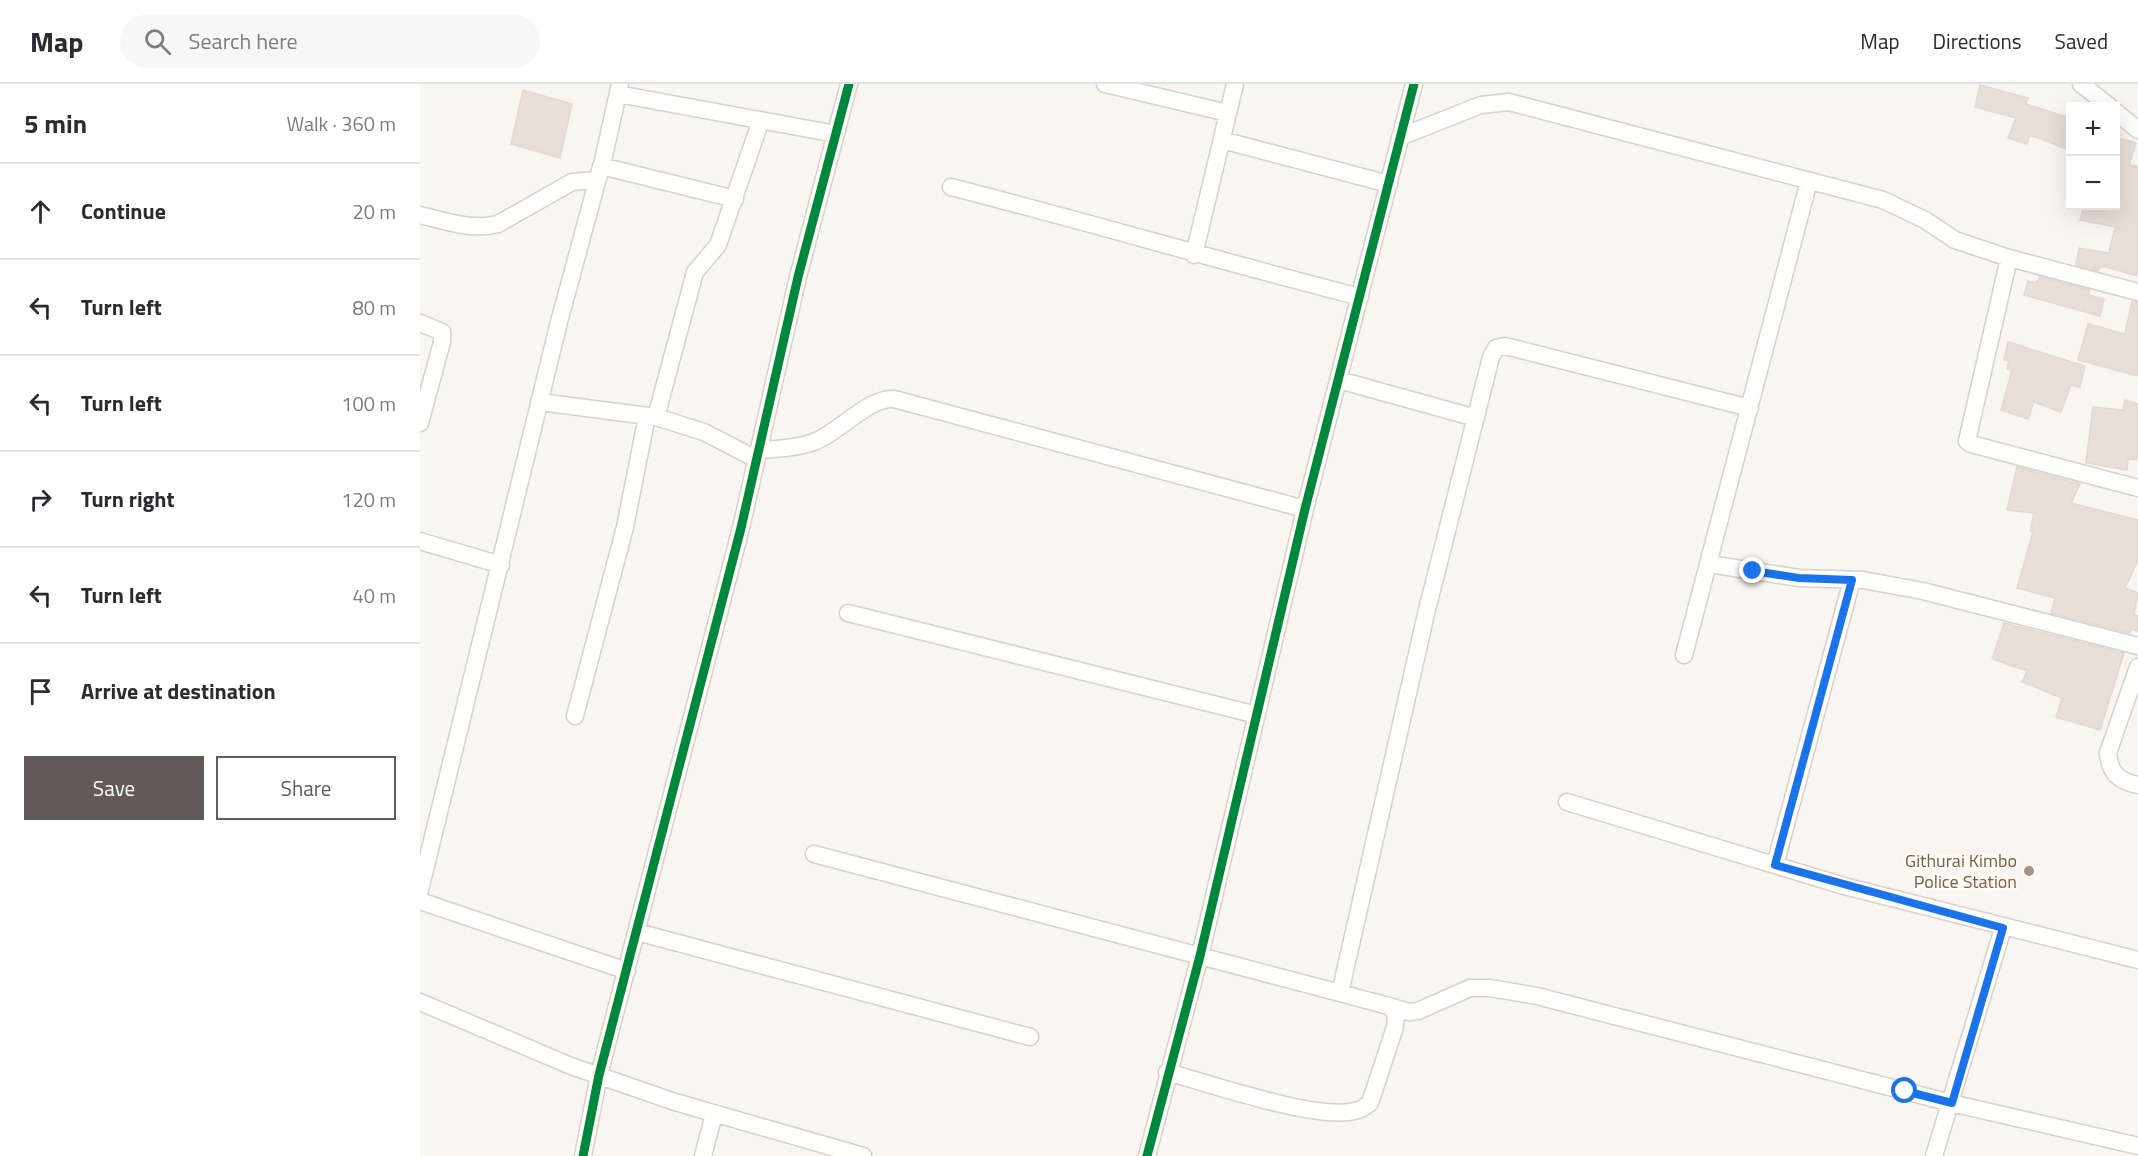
<!DOCTYPE html>
<html lang="en">
<head>
<meta charset="utf-8">
<style>
  :root { --surface:#fff; --page:#f7f7f7; --text:#2b2b33; --muted:#7c7c81; --line:#e1e1e2; --accent:#625958 }
  body { margin:0; font-family:"Titillium Web",sans-serif; background:var(--page); color:var(--text) }
  .controls { position:absolute; right:18px; top:18px; display:grid; overflow:hidden; border-radius:0px; box-shadow:0 6px 24px #0002 }
  .controls button { width:54px; height:54px; display:grid; place-items:center; padding:0; border:0; border-bottom:2px solid var(--line); background:var(--surface); color:var(--text); font:30px sans-serif }
  .stop { position:absolute; width:18px; height:18px; margin:-14px; border:4px solid #1a73e8; border-radius:50%; background:#fff }
  .stop.end { background:#1a73e8; border-color:#fff; box-shadow:0 2px 6px #0008 }
  .list { margin:0; padding:0; list-style:none }
  h2 { display:flex; justify-content:space-between; align-items:center; height:78px; margin:0; padding:0 24px; font-size:26px }
  h2 small { font-size:20px; font-weight:400; color:var(--muted) }
  .list li { display:grid; grid-template-columns:39px 1fr auto; gap:18px; align-items:center; box-sizing:border-box; height:96px; padding:0 24px; border-top:2px solid var(--line) }
  .list b { display:block; font-size:22px; white-space:nowrap }
  .list em { font-size:20px; font-style:normal; color:var(--muted) }
  .actions { display:flex; gap:12px; padding:18px 24px }
  .actions a { flex:1; padding:14px 0; border:2px solid var(--accent); border-radius:0px; text-align:center; font-size:21px; color:var(--accent) }
  .actions .main { background:var(--accent); color:#fff }
  .icon { flex:none; width:33px; height:33px; fill:none; stroke:currentColor; stroke-width:2; stroke-linecap:round; stroke-linejoin:round }
  .map { position:relative; flex:none; width:1718px; height:1072px; overflow:hidden }
  header { display:flex; align-items:center; gap:36px; box-sizing:border-box; height:84px; padding:0 30px; background:var(--surface); border-bottom:2px solid var(--line) }
  header strong { font-size:28px }
  nav { display:flex; gap:33px; margin-inline-start:auto; font-size:21px }
  .search { width:420px; height:54px; background:var(--page); display:flex; align-items:center; gap:15px; box-sizing:border-box; padding:0 21px; border-radius:33px; color:var(--muted); font-size:22px }
  main { display:flex }
  aside { flex:1; background:var(--surface) }
  .map>svg:first-child { display:block }
</style>
</head>
<body>
<header>
<strong>Map</strong>
<div class="search"><svg class="icon" aria-label="search" viewBox="0 0 24 24"><circle cx="10" cy="10" r="6"/><path d="M15 15l6 6"/></svg>Search here</div>
<nav><a>Map</a><a>Directions</a><a>Saved</a></nav>
</header>
<main>
<aside>
<h2>5 min<small>Walk · 360 m</small></h2>
<ul class="list">
<li><svg class="icon" aria-label="ahead" viewBox="0 0 24 24"><path d="M12 20V5M6 11l6-6 6 6"/></svg><div><b>Continue</b></div><em>20 m</em></li>
<li><svg class="icon" aria-label="left" viewBox="0 0 24 24"><path d="M17 20v-9H6M10 6l-5 5 5 5"/></svg><div><b>Turn left</b></div><em>80 m</em></li>
<li><svg class="icon" aria-label="left" viewBox="0 0 24 24"><path d="M17 20v-9H6M10 6l-5 5 5 5"/></svg><div><b>Turn left</b></div><em>100 m</em></li>
<li><svg class="icon" aria-label="right" viewBox="0 0 24 24"><path d="M7 20v-9h11M14 6l5 5-5 5"/></svg><div><b>Turn right</b></div><em>120 m</em></li>
<li><svg class="icon" aria-label="left" viewBox="0 0 24 24"><path d="M17 20v-9H6M10 6l-5 5 5 5"/></svg><div><b>Turn left</b></div><em>40 m</em></li>
<li><svg class="icon" aria-label="arrive" viewBox="0 0 24 24"><path d="M6 21V4h12l-3 4 3 4H6"/></svg><div><b>Arrive at destination</b></div></li>
</ul>
<div class="actions"><a class="main">Save</a><a>Share</a></div>
</aside>
<div class="map">
<svg width="1718" height="1072" viewBox="0 0 1718 1072">
  <rect width="100%" height="100%" fill="#f9f5f0"/>
  <path fill="#e6ded7" stroke="#e2d8d2" stroke-width="1.5" d="M1560,1L1608,14L1606,20L1650,34L1646,65L1610,51L1607,60L1588,54L1596,34L1555,23Z
    M103,6L152,20L140,74L91,60Z
    M1698,54L1716,59L1709,81L1718,82V192L1686,183H1680L1678,187L1656,181L1659,164L1689,169L1695,143L1660,136L1664,122H1695V63Z
    M1620,193L1670,206L1668,211L1684,215L1680,232L1604,211L1608,197L1616,199Z
    M1712,217L1718,218V292L1658,276L1668,240L1705,250Z
    M1588,258L1665,282L1660,303L1651,301L1641,328L1614,318L1608,335L1581,326L1592,286L1587,285L1589,277L1584,276Z
    M1705,316L1718,320V376L1708,375L1707,386L1666,379L1673,323L1703,326Z
    M1597,383L1660,400L1651,419L1718,436V477L1705,504L1718,509L1714,531L1718,532V547L1711,545L1710,549L1631,529L1635,514L1597,504L1613,448L1610,447L1614,429L1587,426Z
    M1584,539L1704,569L1680,646L1636,633L1642,614L1602,598L1607,587L1572,575Z"/>
  <g fill="none" stroke-linecap="round" stroke-linejoin="round">
    <g stroke="#d7d1cb" stroke-width="19">
      <path id="street" d="M685,0L808,29
        M1661,0L1689,22
        M198,10L416,50
        M1696,28L1718,46
        M980,53L1061,21L1089,18L1463,116L1505,136L1535,156L1589,174L1718,208
        M802,56L969,100
        M181,82L315,115
        M531,103C668,138 803,178 940,213
        M0,131C26,137 52,147 78,140L152,98L177,96
        M774,171L815,0
        M1589,174L1547,357L1551,360L1718,404
        M0,239L22,248V258L0,339
        M919,296L1056,334
        M120,318L236,333L284,348L336,375
        M236,333L275,188L298,161L341,36
        M338,366C357,365 376,364 394,358C421,347 449,313 474,315L885,425
        M0,457L81,481
        M1289,480L1379,494L1443,496L1503,507L1718,562
        M428,529L837,631
        M1264,571L1389,97
        M1718,583L1688,669C1690,689 1698,697 1718,701
        M155,632L205,443L227,332
        M1147,718L1424,802L1718,876
        M394,770L969,922L976,930L975,943L950,1019C947,1021 942,1025 938,1026C902,1039 788,999 747,988
        M1355,781L1432,496
        M0,806L139,238L184,72L200,0
        M0,817L207,887
        M217,848L610,953
        M920,909L1006,530L1071,273L1076,264L1085,262L1330,324
        M0,918L151,982L255,1018L443,1072
        M969,922L989,928L998,927L1050,904H1070L1117,912L1531,1019L1718,1062
        M163,1072L179,991L321,444L378,193L429,0
        M283,1072L294,1030
        M727,1072L780,872L885,425L994,0
        M1514,1072L1583,844"/>
    </g>
    <use href="#street" stroke="#fefefd" stroke-width="16"/>
    <g stroke="#fffaf3" stroke-width="13">
      <path id="cycleway" d="M163,1072L179,991L321,444L378,193L429,0
        M727,1072L780,872L885,425L994,0"/>
    </g>
    <use href="#cycleway" stroke="#00873e" stroke-width="9"/>
  </g>
  <g fill="none" stroke-linecap="round" stroke-linejoin="round">
    <path stroke="#1a73e8" stroke-width="8" d="M1333,487L1379,494L1432,496L1355,781L1583,844L1532,1019L1485,1007"/>
  </g>
  <circle fill="#a69286" stroke="#fffaf3" stroke-width="2" cx="1609" cy="787" r="6"/>
  <g text-anchor="middle" stroke-width="6" stroke-linejoin="round" paint-order="stroke">
    <g font-size="18" fill="#7a5c4d" stroke="#fffaf3" text-anchor="end">
      <text x="1597" y="783">Githurai Kimbo<tspan x="1597" dy="21">Police Station</tspan></text>
    </g>
  </g>
</svg>
<div class="controls">
<button>+</button>
<button>−</button>
</div>
<div class="stop" style="left:1485px;top:1007px"></div>
<div class="stop end" style="left:1333px;top:487px"></div>
</div>
</main>
</body>
</html>
